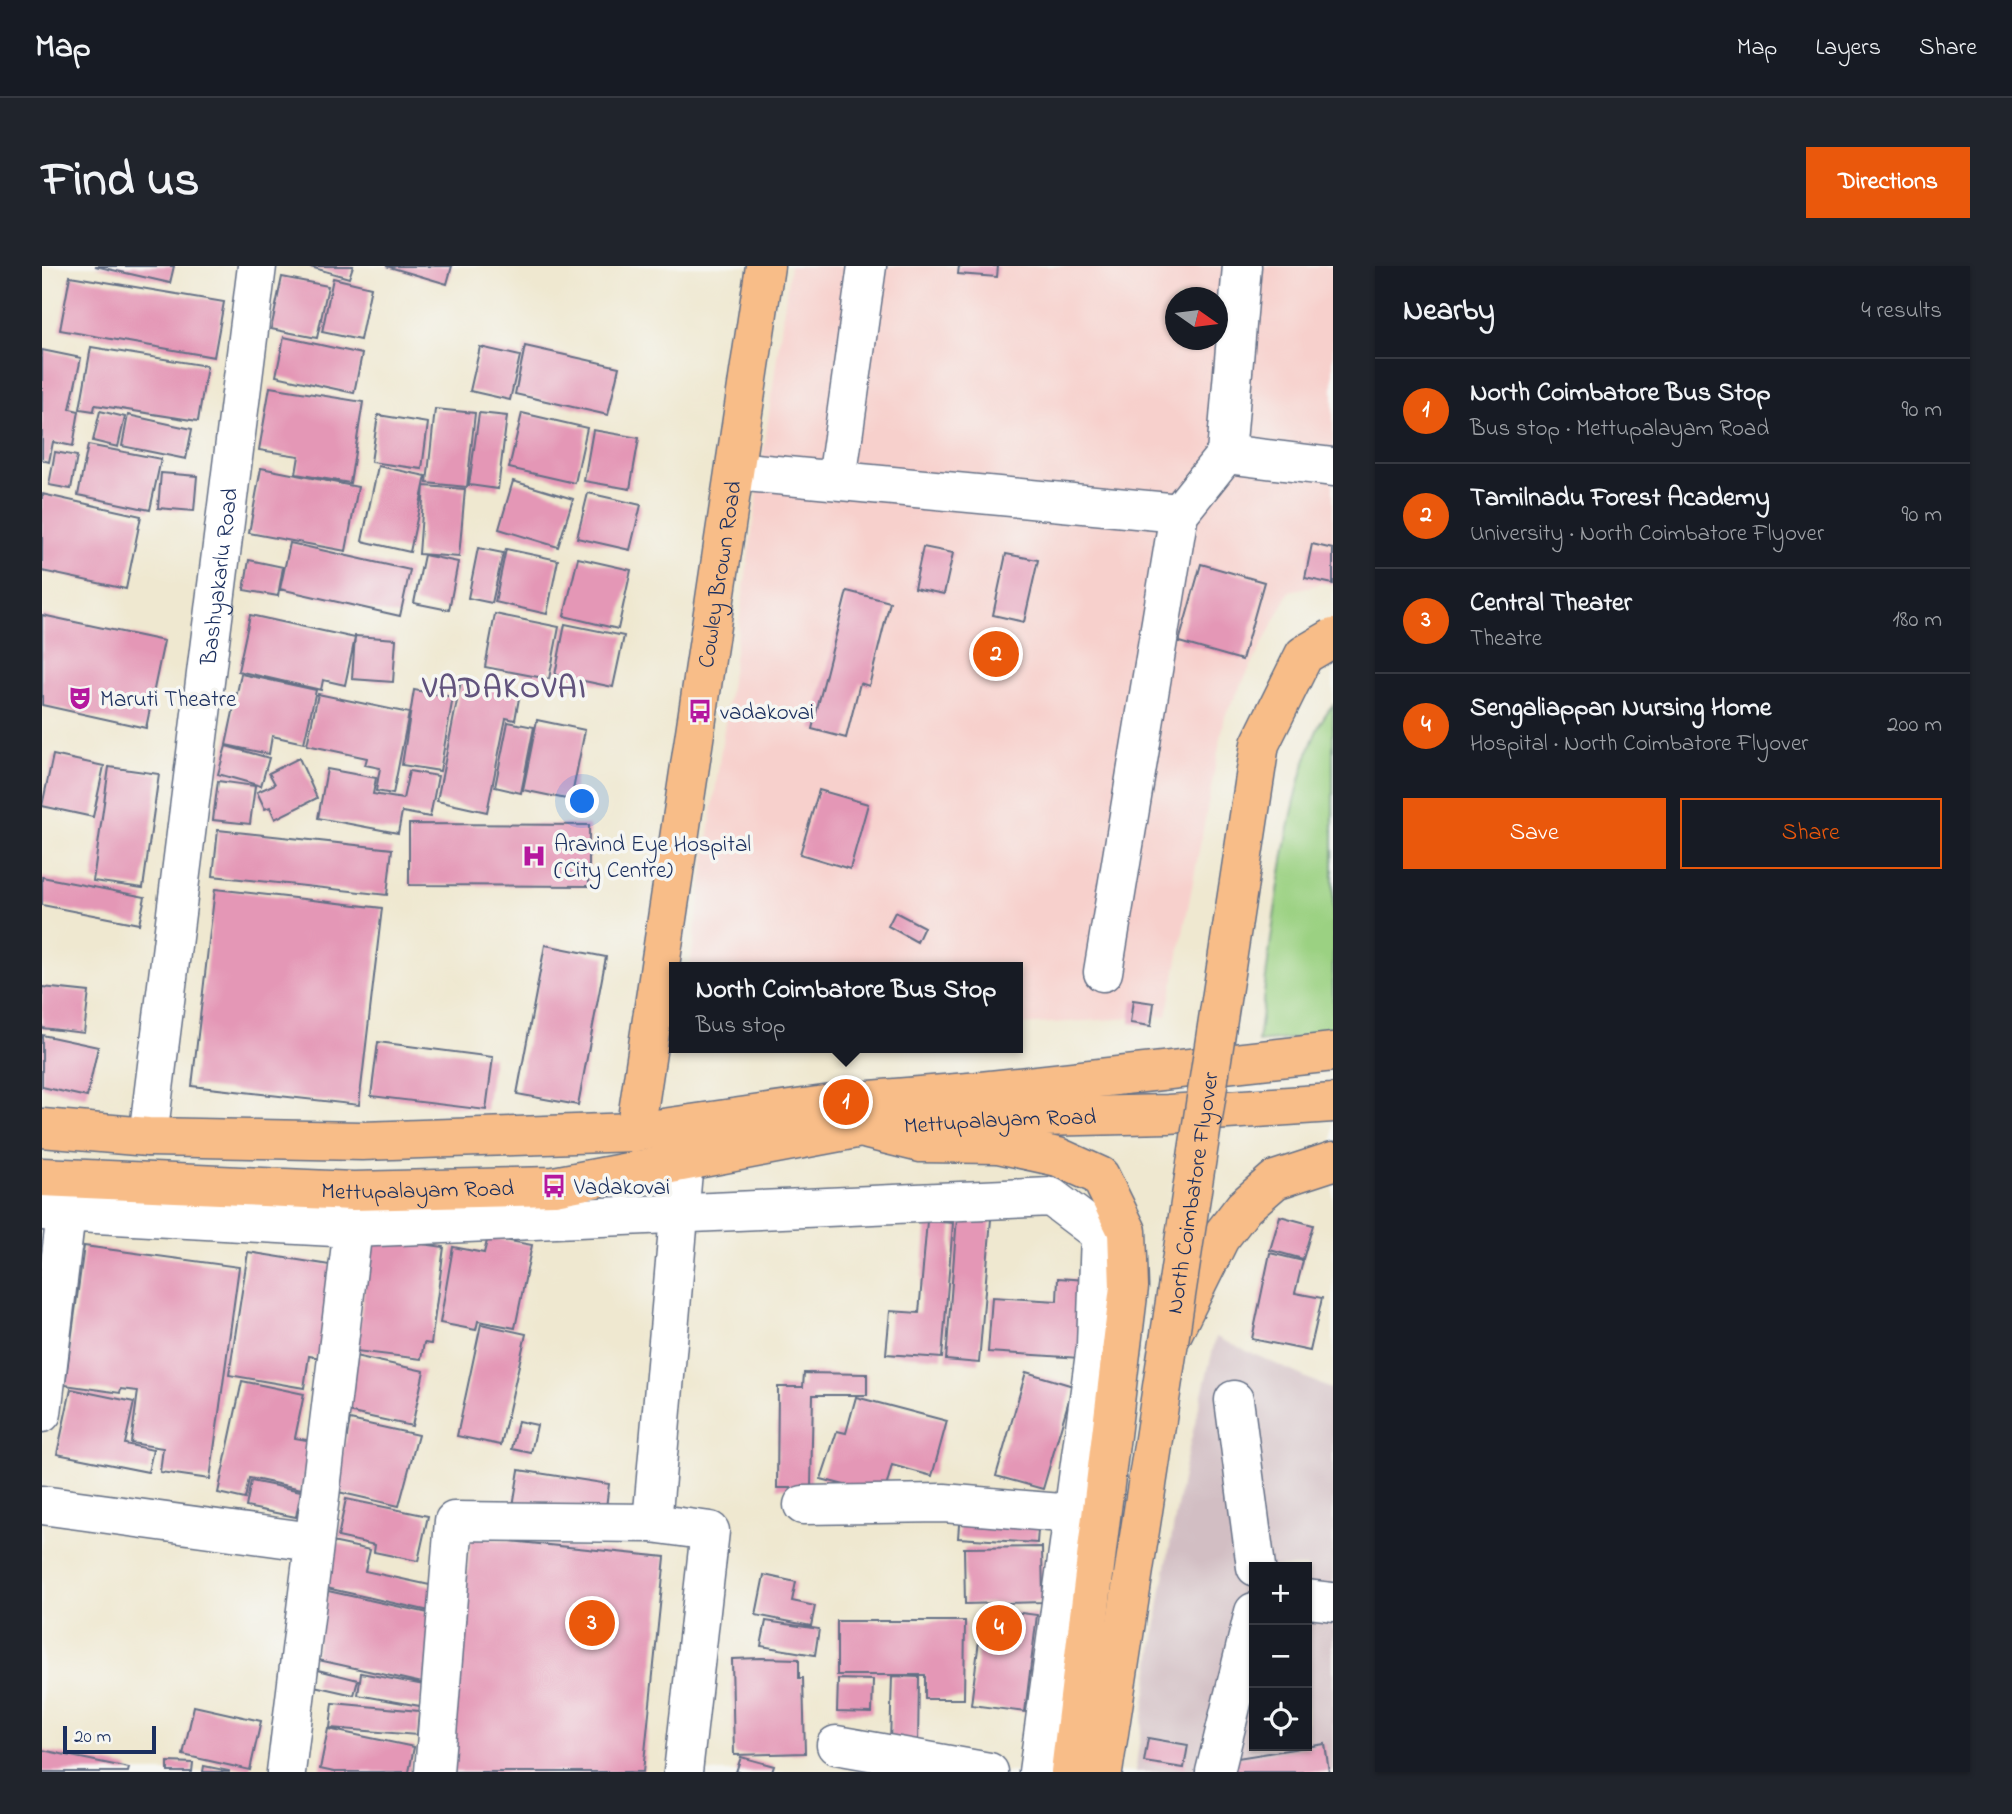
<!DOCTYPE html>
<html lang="en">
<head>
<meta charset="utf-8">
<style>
  :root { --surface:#171b24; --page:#20242c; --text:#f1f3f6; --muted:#9ea1a6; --line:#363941; --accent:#ea580c }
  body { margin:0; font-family:"Indie Flower",sans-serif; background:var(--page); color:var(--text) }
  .controls { position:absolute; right:21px; bottom:21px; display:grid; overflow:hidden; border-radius:0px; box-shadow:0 2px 5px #0004 }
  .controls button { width:63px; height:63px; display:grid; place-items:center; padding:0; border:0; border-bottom:2px solid var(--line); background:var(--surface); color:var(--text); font:35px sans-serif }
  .compass { position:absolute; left:1123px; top:21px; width:63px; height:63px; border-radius:50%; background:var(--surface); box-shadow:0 2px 5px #0004; rotate:104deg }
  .scale { position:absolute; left:21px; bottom:18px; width:93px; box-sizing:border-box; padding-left:7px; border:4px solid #1b2f5e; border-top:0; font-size:19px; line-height:24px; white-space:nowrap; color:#1b2f5e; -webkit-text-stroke:5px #f6f6f2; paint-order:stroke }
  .you { position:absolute; left:541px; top:536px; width:24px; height:24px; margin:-18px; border:5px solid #fff; border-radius:50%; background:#1a73e8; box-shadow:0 0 0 10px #1a73e833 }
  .badge { display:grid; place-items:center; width:46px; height:46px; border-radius:50%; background:var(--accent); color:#fff; font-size:23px; font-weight:700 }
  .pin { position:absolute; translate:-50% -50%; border:4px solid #fff; box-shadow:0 2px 7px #0006 }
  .popup { position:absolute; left:627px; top:696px; width:354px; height:91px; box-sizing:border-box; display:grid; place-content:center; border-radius:0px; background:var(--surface); filter:drop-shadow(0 2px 5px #0005); font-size:23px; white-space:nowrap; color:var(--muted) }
  .popup b { font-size:26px; color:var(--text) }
  .popup::after { content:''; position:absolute; left:50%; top:100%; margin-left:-14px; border:14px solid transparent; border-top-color:var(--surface) }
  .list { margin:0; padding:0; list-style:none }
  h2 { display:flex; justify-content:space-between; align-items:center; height:91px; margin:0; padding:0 28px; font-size:30px }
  h2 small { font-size:23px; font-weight:400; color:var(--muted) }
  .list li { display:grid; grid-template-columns:46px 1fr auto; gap:21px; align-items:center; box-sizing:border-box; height:105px; padding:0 28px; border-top:2px solid var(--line) }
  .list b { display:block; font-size:26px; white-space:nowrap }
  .list p { margin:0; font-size:23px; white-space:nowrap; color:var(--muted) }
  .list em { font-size:23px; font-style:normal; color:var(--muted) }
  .actions { display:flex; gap:14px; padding:21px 28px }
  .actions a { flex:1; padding:16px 0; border:2px solid var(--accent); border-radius:0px; text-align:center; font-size:24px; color:var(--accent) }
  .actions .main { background:var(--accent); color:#fff }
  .icon { flex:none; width:38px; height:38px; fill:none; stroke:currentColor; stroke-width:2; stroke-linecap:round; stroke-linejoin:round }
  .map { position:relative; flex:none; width:1291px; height:1506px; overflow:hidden; border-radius:0px }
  header { display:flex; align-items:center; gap:42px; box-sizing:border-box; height:98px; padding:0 35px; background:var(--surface); border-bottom:2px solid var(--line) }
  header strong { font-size:33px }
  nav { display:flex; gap:38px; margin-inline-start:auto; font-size:24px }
  .intro { display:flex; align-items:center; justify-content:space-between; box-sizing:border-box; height:168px; padding:0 42px }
  h1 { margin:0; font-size:49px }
  .button { padding:18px 32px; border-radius:0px; background:var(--accent); color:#fff; font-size:24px; font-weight:700 }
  main { display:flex; gap:42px; padding:0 42px }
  aside { flex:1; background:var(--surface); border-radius:0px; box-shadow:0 2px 5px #0004 }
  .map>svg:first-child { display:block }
</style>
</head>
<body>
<header>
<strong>Map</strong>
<nav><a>Map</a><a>Layers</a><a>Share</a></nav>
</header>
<div class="intro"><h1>Find us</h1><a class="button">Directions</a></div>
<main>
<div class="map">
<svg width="1291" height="1506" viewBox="0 0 1291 1506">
  <rect width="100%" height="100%" fill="#f6f6f2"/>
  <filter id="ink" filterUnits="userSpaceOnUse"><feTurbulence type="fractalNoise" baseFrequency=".0143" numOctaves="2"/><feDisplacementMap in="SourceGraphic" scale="14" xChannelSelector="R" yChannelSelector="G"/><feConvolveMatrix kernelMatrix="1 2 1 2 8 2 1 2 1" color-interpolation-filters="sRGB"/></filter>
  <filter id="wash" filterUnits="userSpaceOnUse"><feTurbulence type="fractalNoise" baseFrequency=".00686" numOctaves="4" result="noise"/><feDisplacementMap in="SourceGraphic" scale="28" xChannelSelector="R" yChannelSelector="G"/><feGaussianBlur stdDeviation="1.57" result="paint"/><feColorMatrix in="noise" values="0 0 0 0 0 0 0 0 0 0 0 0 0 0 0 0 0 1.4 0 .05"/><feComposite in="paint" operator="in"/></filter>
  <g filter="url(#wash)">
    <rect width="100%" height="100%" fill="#efe8d0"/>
    <path fill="#f7d0cc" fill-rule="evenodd" d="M748,0H1291V315L1248,325L1183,450L1125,750L976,759V701H648ZM1134,32H1176V74H1134Z"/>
    <path fill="#d2bec3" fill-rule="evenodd" d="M1174,1071L1291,1124V1506H1093L1120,1322L1143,1198ZM1212,1301H1265V1480H1212Z"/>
    <path fill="#9bd182" stroke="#5b8070" stroke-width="2" d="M1291,439V769L1216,776C1225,707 1247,482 1291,439Z"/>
    <g id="blocks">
      <path fill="#e497b6" d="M53,0H132L128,17Z
        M265,0H311L307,12Z
        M344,0H410L405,18Z
        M917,0H956L955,11L916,8Z
        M28,10L182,36L172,91L18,64Z
        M240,11L286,20L275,72L229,63Z
        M291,12L329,21L318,74L280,66Z
        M242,71L320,88L312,127L234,110Z
        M483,80L577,101L566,149L473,128Z
        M49,81L165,100L156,155L53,139L52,145L38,143Z
        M438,81L478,90L468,134L428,125Z
        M0,84L39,92L28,143L37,145L31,180L11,176L7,196L0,194Z
        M228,121L321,136L308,217L254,208L257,190L217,184Z
        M393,143L433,147L425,221L385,217Z
        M58,145L83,151L76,181L51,175Z
        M437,147L465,150L456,223L427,219Z
        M480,147L545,162L533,217L467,202Z
        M86,149L150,163L144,193L80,180Z
        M336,149L386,157L380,203L329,196Z
        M551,164L597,172L588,223L542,215Z
        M46,179L119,193L108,244L36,229Z
        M13,186L35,190L29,223L7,219Z
        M336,200L384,210L368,286L320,275Z
        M219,202L316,221L304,285L207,267Z
        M119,207L155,210L152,245L116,242Z
        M471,215L531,233L516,281L457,263Z
        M382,220L423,223L417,291L377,288Z
        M546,227L599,239L588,284L535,272Z
        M0,228L99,250L84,323L0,305Z
        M248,277L368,304L358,350L238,323Z
        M1270,278L1291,283V318L1263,312Z
        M881,281L911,287L902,328L872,322Z
        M436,282L461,287L450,337L426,332Z
        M464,283L516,294L505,348L453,336Z
        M964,288L996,294L982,356L951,349Z
        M382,289L416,296L407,344L372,337Z
        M536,292L589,304L576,363L522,350Z
        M207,294L241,301L236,330L202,324Z
        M1159,298L1222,316L1200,394L1137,376Z
        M805,325L848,336L827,420L818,417L804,472L770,463Z
        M453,348L517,361L507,413L443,401Z
        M0,349L122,375L104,462L0,439Z
        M208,349L313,372L303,419L281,414L279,424L196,405Z
        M523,358L582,370L571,421L513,409Z
        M313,370L354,373L351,416L310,413Z
        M199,408L274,424L262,477L230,470L227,488L184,479Z
        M419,415L478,427L473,454L464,452L445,546L395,535Z
        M372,424L411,431L398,505L360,499Z
        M276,428L367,447L351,528L334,525L338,502L323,499L325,492L265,479Z
        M495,454L543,464L529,534L481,524Z
        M466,456L492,461L479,527L453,521Z
        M184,480L227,492L219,520L176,508Z
        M11,489L62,500L51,551L0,540Z
        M257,492L275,532L233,553L228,541L223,543L215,526L233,518L227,507Z
        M67,501L117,508L101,622L51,615Z
        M285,503L334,512L331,528L361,533L367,505L396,510L388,551L360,546L356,567L276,552Z
        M176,515L213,520L208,558L171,554Z
        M777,524L826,538L808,603L758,588Z
        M367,558L547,559V620L367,619Z
        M176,564L350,583L345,629L171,610Z
        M0,611L103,631L97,658L0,639Z
        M173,623L340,642L317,839L150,820Z
        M853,646L882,661L875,676L846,660Z
        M503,679L564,691L536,839L475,828Z
        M0,721L47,726L42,767L0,762Z
        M1091,734L1112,737L1109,760L1088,757Z
        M0,769L56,781L45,831L0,821Z
        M336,776L451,791L444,844L329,830Z
        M1238,950L1271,959L1261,993L1228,984Z
        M915,951L949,953L937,1097L904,1094Z
        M885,955L911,957L900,1092L844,1088L848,1045L877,1047Z
        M329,971L402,981L389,1078L382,1077L379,1093L314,1085Z
        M446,971L490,979L473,1062L436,1055L434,1064L398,1057L411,981L442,987Z
        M42,980L197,1001L168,1213L118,1206L121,1182L89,1177L96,1125L79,1123L78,1127L23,1119Z
        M206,986L294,1000L279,1092L267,1090L262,1122L187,1109Z
        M1228,987L1261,995L1253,1027L1280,1032L1268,1085L1210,1073Z
        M1016,1012L1044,1014L1038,1092L946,1086L950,1031L1015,1035Z
        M439,1058L484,1068L459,1179L415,1170Z
        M313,1090L382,1105L370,1160L301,1145Z
        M984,1106L1031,1120L1001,1223L954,1210Z
        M762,1107L825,1108V1129H771L769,1222H735L736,1121H761Z
        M200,1115L262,1128L253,1172L270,1175L260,1223L207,1212L203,1233L176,1227Z
        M29,1123L92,1136L83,1178L111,1184L106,1206L15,1188Z
        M814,1131L905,1155L890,1210L850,1199L842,1229L779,1213L795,1165L804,1167Z
        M308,1154L376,1169L357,1240L292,1225Z
        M476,1155L495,1159L489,1187L470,1183Z
        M477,1204L567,1218L563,1249L471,1240Z
        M209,1215L259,1225L254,1251L204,1241Z
        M304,1233L386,1250L376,1295L332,1286L333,1279L296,1271Z
        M918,1246L997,1250L995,1277L916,1272Z
        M429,1271L623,1291L601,1506H405Z
        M290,1276L328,1284L323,1305L397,1321L392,1346L280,1321Z
        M1000,1281L1001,1336L923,1338L922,1282Z
        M722,1309L754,1316L750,1335L773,1340L769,1360L714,1349Z
        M286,1325L400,1350L385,1418L272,1393Z
        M941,1342L995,1349L983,1446L929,1439Z
        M724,1355L777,1363L773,1389L719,1380Z
        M795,1355H923L922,1433H883V1409H795Z
        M719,1392L757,1393V1412H761L763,1487L692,1489L690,1393Z
        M276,1404L316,1414L312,1429L272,1420Z
        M319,1407L382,1419L378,1440L316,1429Z
        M850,1410L877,1411L876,1477H848Z
        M796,1413L831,1414L830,1447L795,1446Z
        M291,1437L377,1445L375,1469L288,1462Z
        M152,1440L219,1455L208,1504L141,1489Z
        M286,1463L372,1481L367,1506H292L278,1503Z
        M1106,1472L1146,1479L1142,1502L1102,1496Z
        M1283,1478L1287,1506H1191L1189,1493Z
        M0,1484L87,1502L86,1506H0Z
        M699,1491L732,1500L730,1506H694Z
        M126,1496L151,1497L150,1506H126Z
        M162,1500L187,1505V1506H161Z"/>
    </g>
  </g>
  <g filter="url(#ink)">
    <use href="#blocks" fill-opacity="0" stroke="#657086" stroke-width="2"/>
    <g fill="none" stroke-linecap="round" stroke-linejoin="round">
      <g stroke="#657086" stroke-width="41">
        <g id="minor">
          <path d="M1184,188L1291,201"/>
          <path d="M693,205L1137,247"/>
          <path d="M795,214L825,0"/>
          <path d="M1061,706L1137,247L1184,188L1200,0"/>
          <path id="s1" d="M106,871L215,0"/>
          <path d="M0,945L311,962L1009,931L1058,968L1054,1080L996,1506"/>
          <path d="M1192,1134L1214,1301"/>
          <path d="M0,1147L27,923"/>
          <path d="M0,1239L271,1276"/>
          <path d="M761,1239L902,1237L1031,1248"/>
          <path d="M610,1257L642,894"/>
          <path d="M1265,1333L1291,1336"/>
          <path d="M794,1479L947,1506"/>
          <path d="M244,1506L311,962V937"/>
          <path d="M392,1506L412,1255L610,1257L668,1265L641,1506"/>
          <path d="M1173,1506L1212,1346"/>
        </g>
      </g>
      <g stroke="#657086" stroke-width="41">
        <g id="major">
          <path d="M826,864L879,877L956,878L1016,891L1058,910L1085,965L1087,1021L1028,1506"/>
          <path id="s2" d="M593,866L723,0"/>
          <path d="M1061,1506L1127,1075L1178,972L1202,941L1233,914L1291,895"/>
        </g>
      </g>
      <g stroke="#657086" stroke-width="41">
        <g id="highway">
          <path d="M0,862L106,871L320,875L593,866L804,836L939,825L1291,786"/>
          <path id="s3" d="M0,911L311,925L512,920L819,862L960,852L1126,848L1291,837"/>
        </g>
      </g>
      <use href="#minor" stroke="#fff" stroke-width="38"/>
      <use href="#major" stroke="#f8bd88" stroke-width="38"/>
      <use href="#highway" stroke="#f8bd88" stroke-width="38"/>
      <g stroke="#657086" stroke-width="41" stroke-linecap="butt">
        <g id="major-bridge">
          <path id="s4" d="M1127,1075L1218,478L1262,389L1291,372"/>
        </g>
      </g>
      <use href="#major-bridge" stroke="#f8bd88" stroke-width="38"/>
    </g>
  </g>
  <defs>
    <g id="theatre-bare" transform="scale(1.89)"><path d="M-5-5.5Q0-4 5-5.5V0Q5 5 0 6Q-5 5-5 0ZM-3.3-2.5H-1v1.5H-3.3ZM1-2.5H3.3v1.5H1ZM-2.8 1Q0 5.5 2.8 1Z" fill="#b5179e" stroke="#f6f6f2" stroke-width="2.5" paint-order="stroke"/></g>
    <g id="bus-bare" transform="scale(1.89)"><path d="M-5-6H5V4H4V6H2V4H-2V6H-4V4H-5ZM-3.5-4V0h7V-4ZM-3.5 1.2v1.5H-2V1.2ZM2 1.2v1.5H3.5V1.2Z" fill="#b5179e" stroke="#f6f6f2" stroke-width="2.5" paint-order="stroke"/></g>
    <g id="hospital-bare" transform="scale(1.89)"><path d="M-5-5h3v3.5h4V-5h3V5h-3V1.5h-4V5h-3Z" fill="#b5179e" stroke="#f6f6f2" stroke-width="2.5" paint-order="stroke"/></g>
  </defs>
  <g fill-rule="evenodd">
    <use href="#theatre-bare" x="38" y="432"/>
    <use href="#bus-bare" x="658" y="445"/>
    <use href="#hospital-bare" x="492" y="590"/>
    <use href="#bus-bare" x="512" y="920"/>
  </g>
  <g text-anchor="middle" stroke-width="7" stroke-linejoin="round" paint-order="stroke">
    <g font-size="23" fill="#1b2f5e" stroke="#f6f6f2">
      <text dy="8" stroke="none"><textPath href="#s2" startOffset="564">Cowley Brown Road</textPath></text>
      <text dy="8" stroke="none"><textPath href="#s1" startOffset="565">Bashyakarlu Road</textPath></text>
      <text dy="8" stroke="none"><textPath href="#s3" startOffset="964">Mettupalayam Road</textPath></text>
      <text dy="8" stroke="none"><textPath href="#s3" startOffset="376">Mettupalayam Road</textPath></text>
      <text dy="8" stroke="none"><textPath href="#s4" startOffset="150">North Coimbatore Flyover</textPath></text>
    </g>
    <g font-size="23" fill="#1b2f5e" stroke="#f6f6f2" text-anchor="start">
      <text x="58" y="440">Maruti Theatre</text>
      <text x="678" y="453">vadakovai</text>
      <text x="512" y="585">Aravind Eye Hospital<tspan x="512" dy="26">(City Centre)</tspan></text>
      <text x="532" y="928">Vadakovai</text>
    </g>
    <g font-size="30" font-weight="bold" letter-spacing="2" fill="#61537d" stroke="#f6f6f2">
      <text x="463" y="431">VADAKOVAI</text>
    </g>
  </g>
</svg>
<div class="controls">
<button>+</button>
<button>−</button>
<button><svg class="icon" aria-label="locate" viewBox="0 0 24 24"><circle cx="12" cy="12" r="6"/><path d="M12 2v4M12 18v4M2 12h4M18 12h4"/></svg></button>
</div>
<svg class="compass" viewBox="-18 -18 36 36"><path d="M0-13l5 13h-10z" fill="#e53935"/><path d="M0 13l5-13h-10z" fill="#9ea1a6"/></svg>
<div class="scale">20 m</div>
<div class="you"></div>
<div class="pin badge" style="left:804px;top:836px">1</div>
<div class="popup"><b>North Coimbatore Bus Stop</b>Bus stop</div>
<div class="pin badge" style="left:954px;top:388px">2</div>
<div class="pin badge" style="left:550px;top:1357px">3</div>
<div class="pin badge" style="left:957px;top:1362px">4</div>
</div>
<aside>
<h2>Nearby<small>4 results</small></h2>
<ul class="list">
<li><span class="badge">1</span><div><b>North Coimbatore Bus Stop</b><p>Bus stop · Mettupalayam Road</p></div><em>90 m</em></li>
<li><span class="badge">2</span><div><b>Tamilnadu Forest Academy</b><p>University · North Coimbatore Flyover</p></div><em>90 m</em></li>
<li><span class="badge">3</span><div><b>Central Theater</b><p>Theatre</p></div><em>180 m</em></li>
<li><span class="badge">4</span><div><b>Sengaliappan Nursing Home</b><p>Hospital · North Coimbatore Flyover</p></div><em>200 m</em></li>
</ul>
<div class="actions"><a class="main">Save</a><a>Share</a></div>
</aside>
</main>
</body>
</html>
